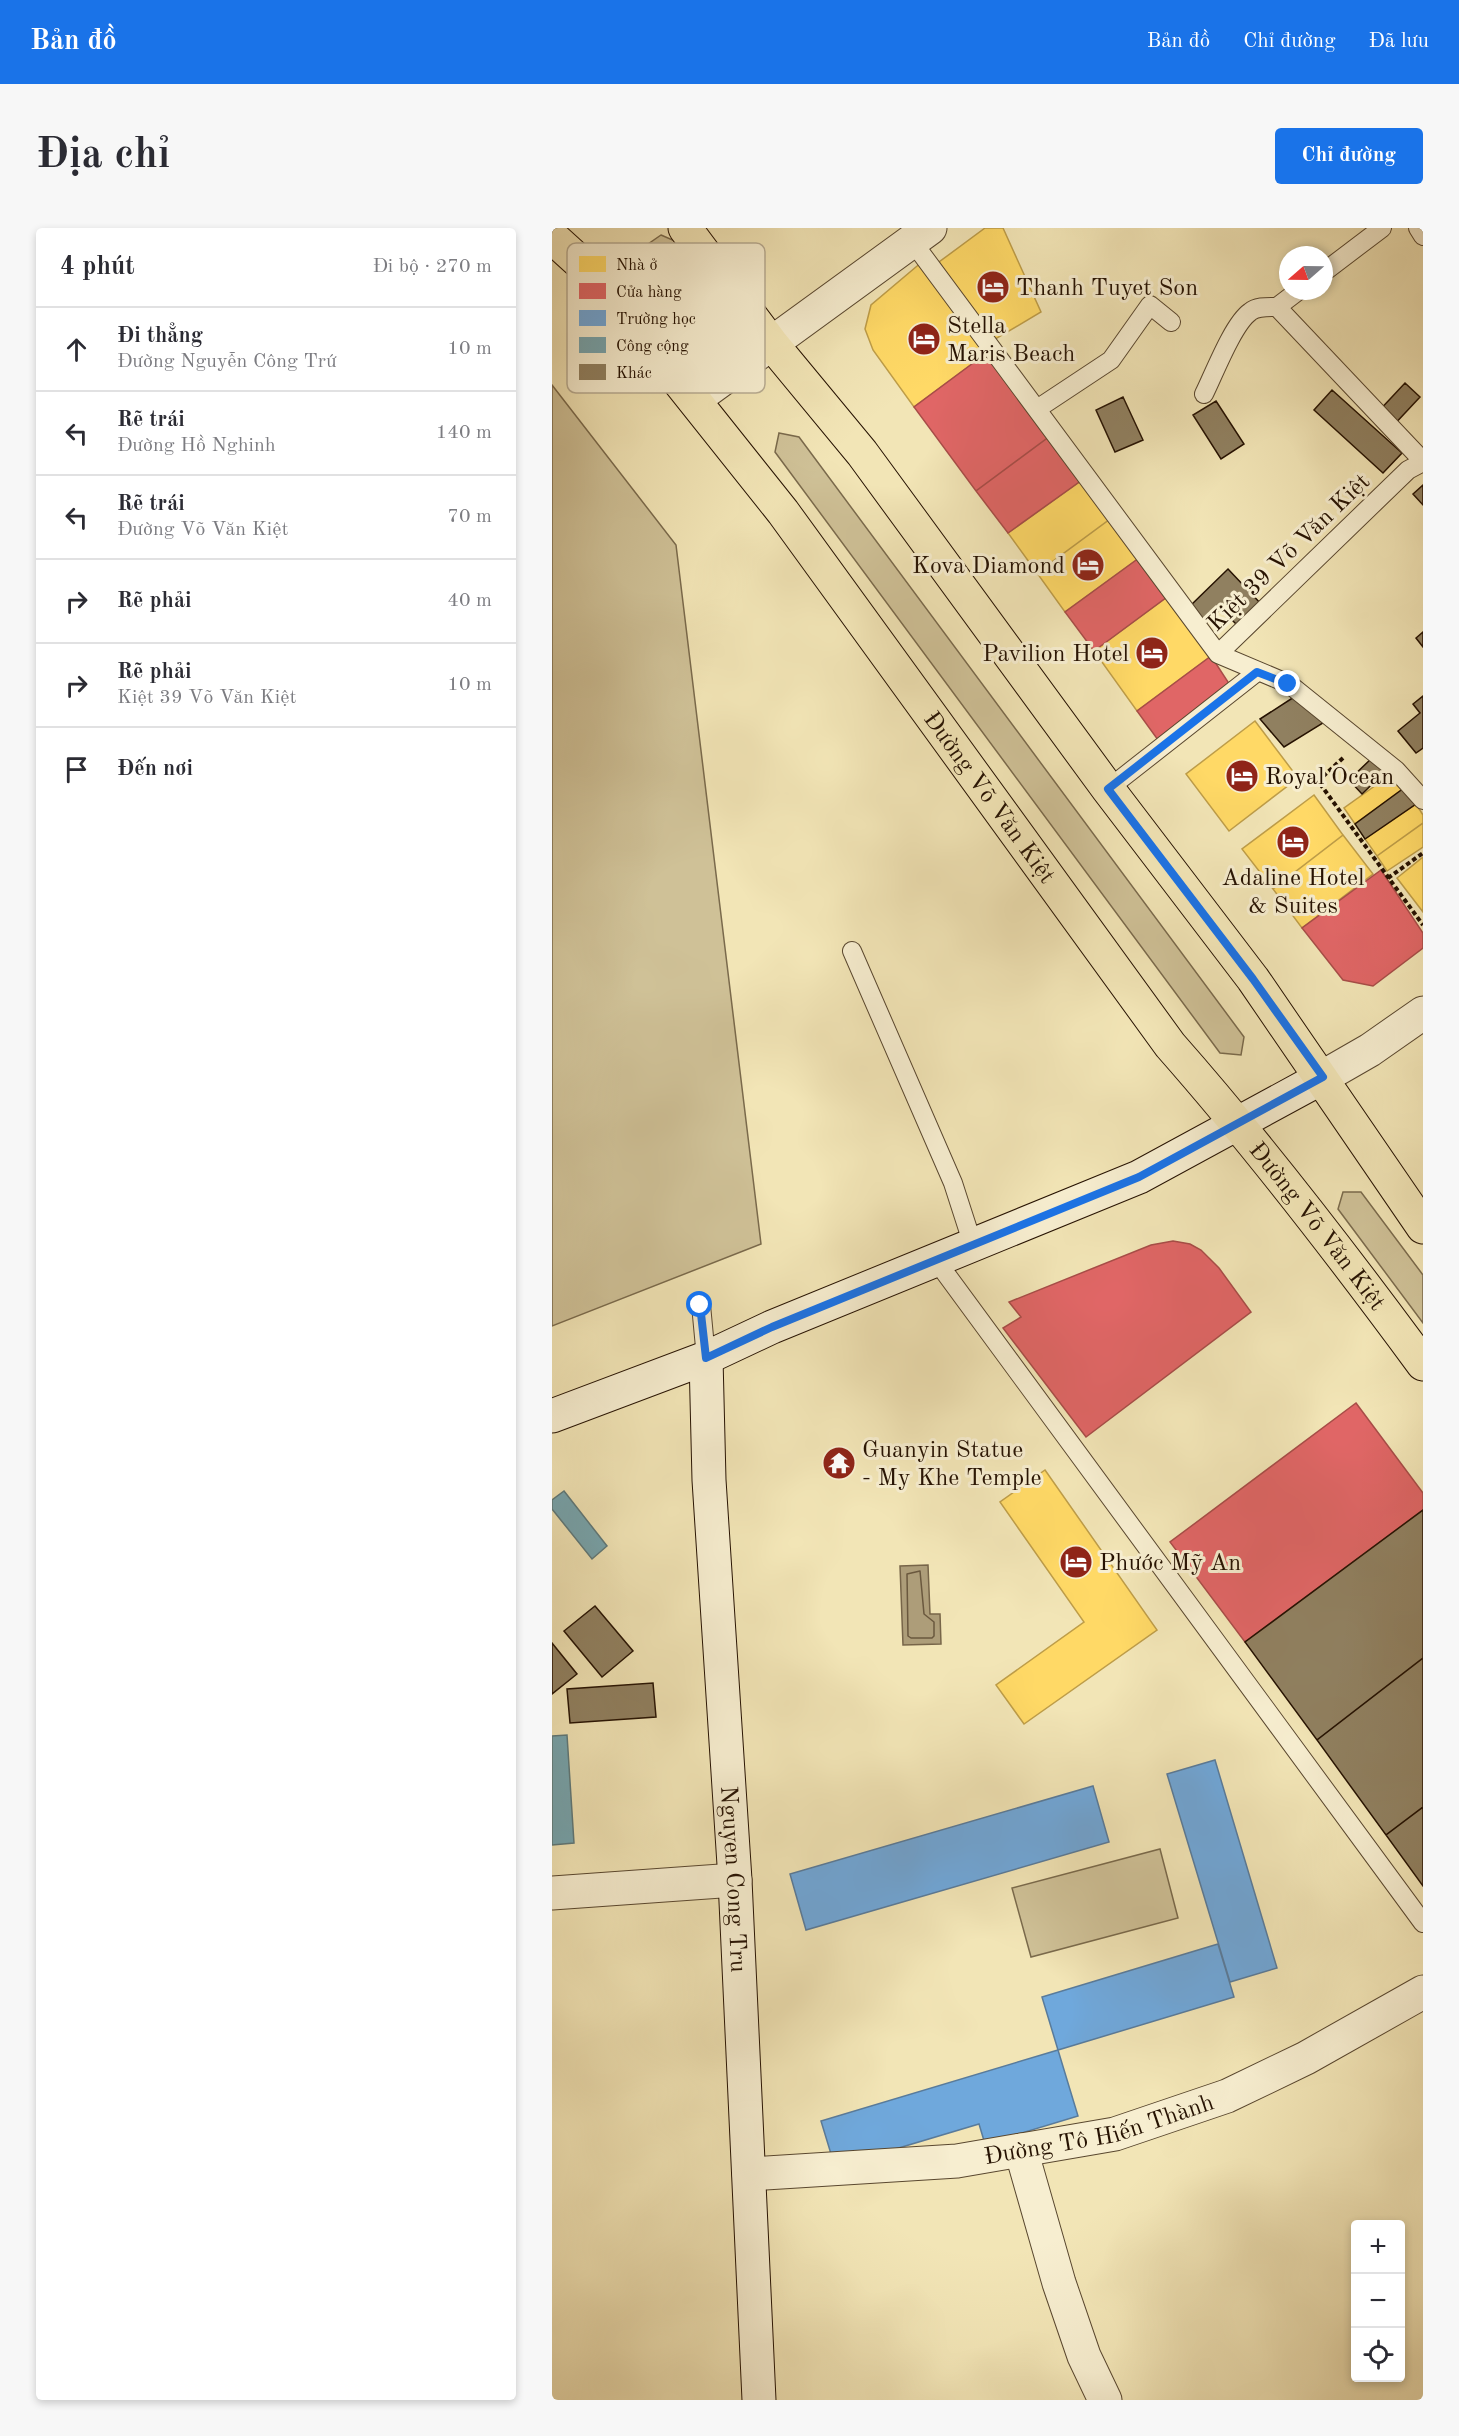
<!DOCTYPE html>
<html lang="vi">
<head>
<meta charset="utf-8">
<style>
  :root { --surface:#fff; --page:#f7f7f7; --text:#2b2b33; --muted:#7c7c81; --line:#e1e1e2; --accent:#1a73e8 }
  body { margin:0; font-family:"Old Standard TT",serif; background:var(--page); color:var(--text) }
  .controls { position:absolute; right:18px; bottom:18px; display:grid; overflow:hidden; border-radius:6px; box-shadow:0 3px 9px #0003 }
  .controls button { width:54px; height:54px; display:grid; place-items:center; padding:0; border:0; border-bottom:2px solid var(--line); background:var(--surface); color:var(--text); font:30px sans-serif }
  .compass { position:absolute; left:727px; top:18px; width:54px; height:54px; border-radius:50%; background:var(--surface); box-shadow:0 3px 9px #0003; rotate:250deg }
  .stop { position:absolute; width:18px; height:18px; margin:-14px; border:4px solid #1a73e8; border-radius:50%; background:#fff }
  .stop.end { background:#1a73e8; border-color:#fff; box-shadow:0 2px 6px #0008 }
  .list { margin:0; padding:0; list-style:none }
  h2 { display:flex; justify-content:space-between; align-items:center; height:78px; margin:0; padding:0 24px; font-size:26px }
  h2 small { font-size:20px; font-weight:400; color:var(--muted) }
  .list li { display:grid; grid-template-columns:39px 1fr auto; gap:18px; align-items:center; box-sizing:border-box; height:84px; padding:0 24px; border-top:2px solid var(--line) }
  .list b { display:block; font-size:22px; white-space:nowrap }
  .list p { margin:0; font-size:20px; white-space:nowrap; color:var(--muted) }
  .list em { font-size:20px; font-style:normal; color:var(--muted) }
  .icon { flex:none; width:33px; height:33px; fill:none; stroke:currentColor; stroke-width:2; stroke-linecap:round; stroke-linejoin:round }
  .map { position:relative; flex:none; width:871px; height:2172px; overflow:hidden; border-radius:6px }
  header { display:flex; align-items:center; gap:36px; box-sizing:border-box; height:84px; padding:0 30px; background:var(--accent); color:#fff }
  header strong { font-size:28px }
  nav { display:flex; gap:33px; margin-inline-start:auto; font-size:21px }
  .intro { display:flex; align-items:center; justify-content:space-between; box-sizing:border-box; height:144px; padding:0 36px }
  h1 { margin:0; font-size:42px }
  .button { padding:15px 27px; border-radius:6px; background:var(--accent); color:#fff; font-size:21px; font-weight:700 }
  main { display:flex; gap:36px; padding:0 36px }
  aside { flex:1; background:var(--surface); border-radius:6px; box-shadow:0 3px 9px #0003 }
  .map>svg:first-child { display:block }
</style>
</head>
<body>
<header>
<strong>Bản đồ</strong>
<nav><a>Bản đồ</a><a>Chỉ đường</a><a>Đã lưu</a></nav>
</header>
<div class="intro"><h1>Địa chỉ</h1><a class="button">Chỉ đường</a></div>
<main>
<aside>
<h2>4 phút<small>Đi bộ · 270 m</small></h2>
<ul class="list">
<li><svg class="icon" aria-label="ahead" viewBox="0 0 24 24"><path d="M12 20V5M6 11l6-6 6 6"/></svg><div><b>Đi thẳng</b><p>Đường Nguyễn Công Trứ</p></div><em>10 m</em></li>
<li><svg class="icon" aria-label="left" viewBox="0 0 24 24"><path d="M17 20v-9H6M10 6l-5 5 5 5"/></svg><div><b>Rẽ trái</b><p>Đường Hồ Nghinh</p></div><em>140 m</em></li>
<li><svg class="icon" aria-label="left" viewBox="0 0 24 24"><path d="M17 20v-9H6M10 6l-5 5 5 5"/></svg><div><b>Rẽ trái</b><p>Đường Võ Văn Kiệt</p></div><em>70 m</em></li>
<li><svg class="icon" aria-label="right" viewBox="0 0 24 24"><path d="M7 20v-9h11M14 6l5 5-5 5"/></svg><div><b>Rẽ phải</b></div><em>40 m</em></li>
<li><svg class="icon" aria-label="right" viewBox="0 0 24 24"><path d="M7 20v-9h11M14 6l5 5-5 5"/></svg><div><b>Rẽ phải</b><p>Kiệt 39 Võ Văn Kiệt</p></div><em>10 m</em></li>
<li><svg class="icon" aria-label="arrive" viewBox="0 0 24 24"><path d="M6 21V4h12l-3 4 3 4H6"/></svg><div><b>Đến nơi</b></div></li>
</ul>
</aside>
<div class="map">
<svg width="871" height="2172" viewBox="0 0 871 2172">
  <rect width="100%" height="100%" fill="#f2e5b6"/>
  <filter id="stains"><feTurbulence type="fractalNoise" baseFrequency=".00333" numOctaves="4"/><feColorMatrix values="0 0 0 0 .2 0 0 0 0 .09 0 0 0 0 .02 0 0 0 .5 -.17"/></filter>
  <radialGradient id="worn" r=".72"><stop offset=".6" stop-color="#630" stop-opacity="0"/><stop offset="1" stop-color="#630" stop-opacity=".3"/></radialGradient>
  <path fill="#cfc197" stroke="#7a6a4c" stroke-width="1.5" d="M109,7L123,13L128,41L154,87L135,102L98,61L75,51L70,34Z
    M0,157L124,317L209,1016L0,1098Z
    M227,205L247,209L692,809L689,827L668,825L223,224Z
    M791,964H809L871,1047V1095L786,981Z
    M608,1621L626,1690L479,1729L460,1660Z"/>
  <path fill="#ad9d79" stroke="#776549" stroke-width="1.5" d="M376,1337L378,1386H388L389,1416L351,1417L348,1338Z"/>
  <path fill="#ffd966" stroke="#be9d48" stroke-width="1.5" d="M433,0H451L489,84L440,113L387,34Z
    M371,33L436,124L362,179L321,122L313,101L319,77Z
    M530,252L558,291L485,345L456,305Z
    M558,291L587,330L513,384L485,345Z
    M615,369L659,428L585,483L542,423Z
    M703,493L746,550L677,603L634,546Z
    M841,545L852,560L803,596L792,580Z
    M762,567L791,607L721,661L690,621Z
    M864,576L871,587V595L825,628L813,611Z
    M871,595V619L835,643L825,628Z
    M791,607L821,646L750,700L721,661Z
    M871,629V684L845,650Z
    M493,1242L605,1402L472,1496L444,1457L532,1394L448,1274Z"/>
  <path fill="#e06666" stroke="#a84d48" stroke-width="1.5" d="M436,124L498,208L424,263L362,179Z
    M498,208L530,252L456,305L424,263Z
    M587,330L615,369L542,423L513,384Z
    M659,428L678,457L606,512L585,483Z
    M829,642L871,705V720L821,758L791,752L750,700Z
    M621,1013L638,1016L649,1022L667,1040L699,1084L534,1209L451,1100L469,1089L457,1074L599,1017Z
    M804,1175L871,1265V1282L693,1414L618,1314Z"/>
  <path fill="#6fa8dc" stroke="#597b9b" stroke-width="1.5" d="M663,1532L725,1740L678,1754L615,1546Z
    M541,1558L557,1614L254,1702L238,1646Z
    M666,1716L682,1769L506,1822L490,1769Z
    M506,1822L526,1888L433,1916L427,1896L283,1939L269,1893Z"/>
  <path fill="#76a5af" stroke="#5e797b" stroke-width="1.5" d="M12,1263L55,1318L40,1331L0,1281V1272Z
    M15,1507L22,1615L0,1617V1508Z"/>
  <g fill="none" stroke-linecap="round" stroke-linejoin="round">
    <path stroke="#6a583e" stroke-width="1.5" d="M368,1343L372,1386L382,1394V1408L380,1410H359L356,1408L355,1346Z"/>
  </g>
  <path fill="#908060" stroke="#261202" stroke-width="1.5" d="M853,155L868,169L839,200L824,186Z
    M780,162L850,225L831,245L762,182Z
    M571,169L591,212L563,224L544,182Z
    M664,173L692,216L669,231L641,187Z
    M871,257V277L861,266Z
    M676,341L710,377L687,399L669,381L653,396L637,379Z
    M871,404V419L864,410Z
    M871,468V520L864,525L846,503L868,485L861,476Z
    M742,469L771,495L732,519L708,491Z
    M821,529L834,543L810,566L797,552Z
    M852,560L864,576L813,611L803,596Z
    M871,1282V1430L765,1512L693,1414Z
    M43,1378L81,1423L50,1449L12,1403Z
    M0,1415L25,1446L0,1466Z
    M871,1430V1579L834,1607L765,1512Z
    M101,1455L104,1489L18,1495L15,1461Z
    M871,1579V1658L834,1607Z"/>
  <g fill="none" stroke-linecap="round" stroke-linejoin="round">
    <g stroke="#59472f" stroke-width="20">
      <path id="lane" d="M866,0L871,8
        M360,13L666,426L737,456L844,542L871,572
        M772,44L830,0
        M746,63L725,79L871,233
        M652,166C662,146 681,96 698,84C705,78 716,79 725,79
        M485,181L559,132L598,77L619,94
        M666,426L856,242L871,234
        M556,561L705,444
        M300,723L401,955L421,1017
        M383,1031L871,1695
        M149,1077L154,1130"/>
    </g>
    <g stroke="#59472f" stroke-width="35">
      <g id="street">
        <path d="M143,171L378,0"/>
        <path d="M771,849L818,822L871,785"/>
        <path d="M0,1665L183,1652"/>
        <path d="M469,1922L507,2055L532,2128L553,2172"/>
        <path id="s1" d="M197,1946L405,1933L563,1906L675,1868L754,1830L871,1764"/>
      </g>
    </g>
    <g stroke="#261202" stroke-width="35">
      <g id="secondary">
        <path id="s2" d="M154,1130L157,1252L183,1652L207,2172"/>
        <path d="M0,1188L154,1130L220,1099L587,949L771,849"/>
      </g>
    </g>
    <g stroke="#261202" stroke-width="35">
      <g id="primary">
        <path d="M133,0L219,115L310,225L556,561L701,751L871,999"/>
        <path id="s3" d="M0,9L43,48L231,284L618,817C708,919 790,1026 871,1136"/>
      </g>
    </g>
    <path stroke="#261202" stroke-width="4" stroke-dasharray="4.5 3" stroke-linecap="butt" d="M791,530L766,553L871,697
      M836,650L871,625"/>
    <use href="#lane" stroke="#f7eed0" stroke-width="18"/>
    <use href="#street" stroke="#f7eed0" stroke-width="33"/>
    <use href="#secondary" stroke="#f7eed0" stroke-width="33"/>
    <use href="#primary" stroke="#f2e5b6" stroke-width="33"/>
  </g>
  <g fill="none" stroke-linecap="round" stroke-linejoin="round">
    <path stroke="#1a73e8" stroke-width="8" d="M148,1077L154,1130L220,1099L587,949L771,849L701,751L556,561L705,444L736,456"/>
  </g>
  <defs>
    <g id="hotel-disc" transform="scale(1.725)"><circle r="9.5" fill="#8f2418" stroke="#f7eed0"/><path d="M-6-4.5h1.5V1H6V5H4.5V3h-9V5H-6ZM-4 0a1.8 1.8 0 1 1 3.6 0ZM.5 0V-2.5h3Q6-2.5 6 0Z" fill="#fff"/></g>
    <g id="temple-disc" transform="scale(1.725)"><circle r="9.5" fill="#8f2418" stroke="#f7eed0"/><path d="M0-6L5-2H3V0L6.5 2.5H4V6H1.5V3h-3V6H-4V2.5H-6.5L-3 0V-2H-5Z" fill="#fff"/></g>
  </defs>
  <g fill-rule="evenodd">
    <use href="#hotel-disc" x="441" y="59"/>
    <use href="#hotel-disc" x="372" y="111"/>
    <use href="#hotel-disc" x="536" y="337"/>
    <use href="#hotel-disc" x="600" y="425"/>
    <use href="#hotel-disc" x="690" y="548"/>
    <use href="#hotel-disc" x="741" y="614"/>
    <use href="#temple-disc" x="287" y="1235"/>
    <use href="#hotel-disc" x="524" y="1334"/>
  </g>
  <g text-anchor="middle" stroke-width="6" stroke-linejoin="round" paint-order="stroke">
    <g font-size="24" fill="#261202" stroke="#f7eed0" text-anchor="start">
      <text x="464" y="67">Thanh Tuyet Son</text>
      <text x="395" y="105">Stella<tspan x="395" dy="28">Maris Beach</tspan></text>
      <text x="513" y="345" text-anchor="end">Kova Diamond</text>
      <text x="577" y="433" text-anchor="end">Pavilion Hotel</text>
      <text x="713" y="556">Royal Ocean</text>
      <text x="741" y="657" text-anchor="middle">Adaline Hotel<tspan x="741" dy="28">&amp; Suites</tspan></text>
      <text x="310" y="1229">Guanyin Statue<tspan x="310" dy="28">- My Khe Temple</tspan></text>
      <text x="547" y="1342">Phước Mỹ An</text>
    </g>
    <g font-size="24" fill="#261202" stroke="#f7eed0">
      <text transform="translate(736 324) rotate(-44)" y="8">Kiệt 39 Võ Văn Kiệt</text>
      <text dy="8" stroke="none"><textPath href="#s3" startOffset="712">Đường Võ Văn Kiệt</textPath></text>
      <text dy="8" stroke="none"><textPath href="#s3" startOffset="1252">Đường Võ Văn Kiệt</textPath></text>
      <text dy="8" stroke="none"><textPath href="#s2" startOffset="522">Nguyen Cong Tru</textPath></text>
      <text dy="8" stroke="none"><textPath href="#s1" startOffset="354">Đường Tô Hiến Thành</textPath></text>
    </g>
  </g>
  <rect x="15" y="15" width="198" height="150" rx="9" fill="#f7eed0" stroke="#b8ac92" stroke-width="1.5"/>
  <rect x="27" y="28" width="27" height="16" fill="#ffd966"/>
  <rect x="27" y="55" width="27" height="16" fill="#e06666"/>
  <rect x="27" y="82" width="27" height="16" fill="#6fa8dc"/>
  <rect x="27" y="109" width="27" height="16" fill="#76a5af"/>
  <rect x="27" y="136" width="27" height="16" fill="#908060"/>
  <g font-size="16" fill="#261202">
    <text x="64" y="42">Nhà ở</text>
    <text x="64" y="69">Cửa hàng</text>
    <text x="64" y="96">Trường học</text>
    <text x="64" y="123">Công cộng</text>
    <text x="64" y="150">Khác</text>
  </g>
  <rect width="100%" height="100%" filter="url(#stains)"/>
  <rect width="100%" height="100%" fill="url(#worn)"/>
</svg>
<div class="controls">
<button>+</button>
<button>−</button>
<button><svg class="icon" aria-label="locate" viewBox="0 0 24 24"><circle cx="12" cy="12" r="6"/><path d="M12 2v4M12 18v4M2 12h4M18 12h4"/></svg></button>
</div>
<svg class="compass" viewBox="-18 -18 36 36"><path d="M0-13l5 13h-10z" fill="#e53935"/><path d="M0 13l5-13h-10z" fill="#7c7c81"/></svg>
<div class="stop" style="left:148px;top:1077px"></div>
<div class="stop end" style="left:736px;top:456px"></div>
</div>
</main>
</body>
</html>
